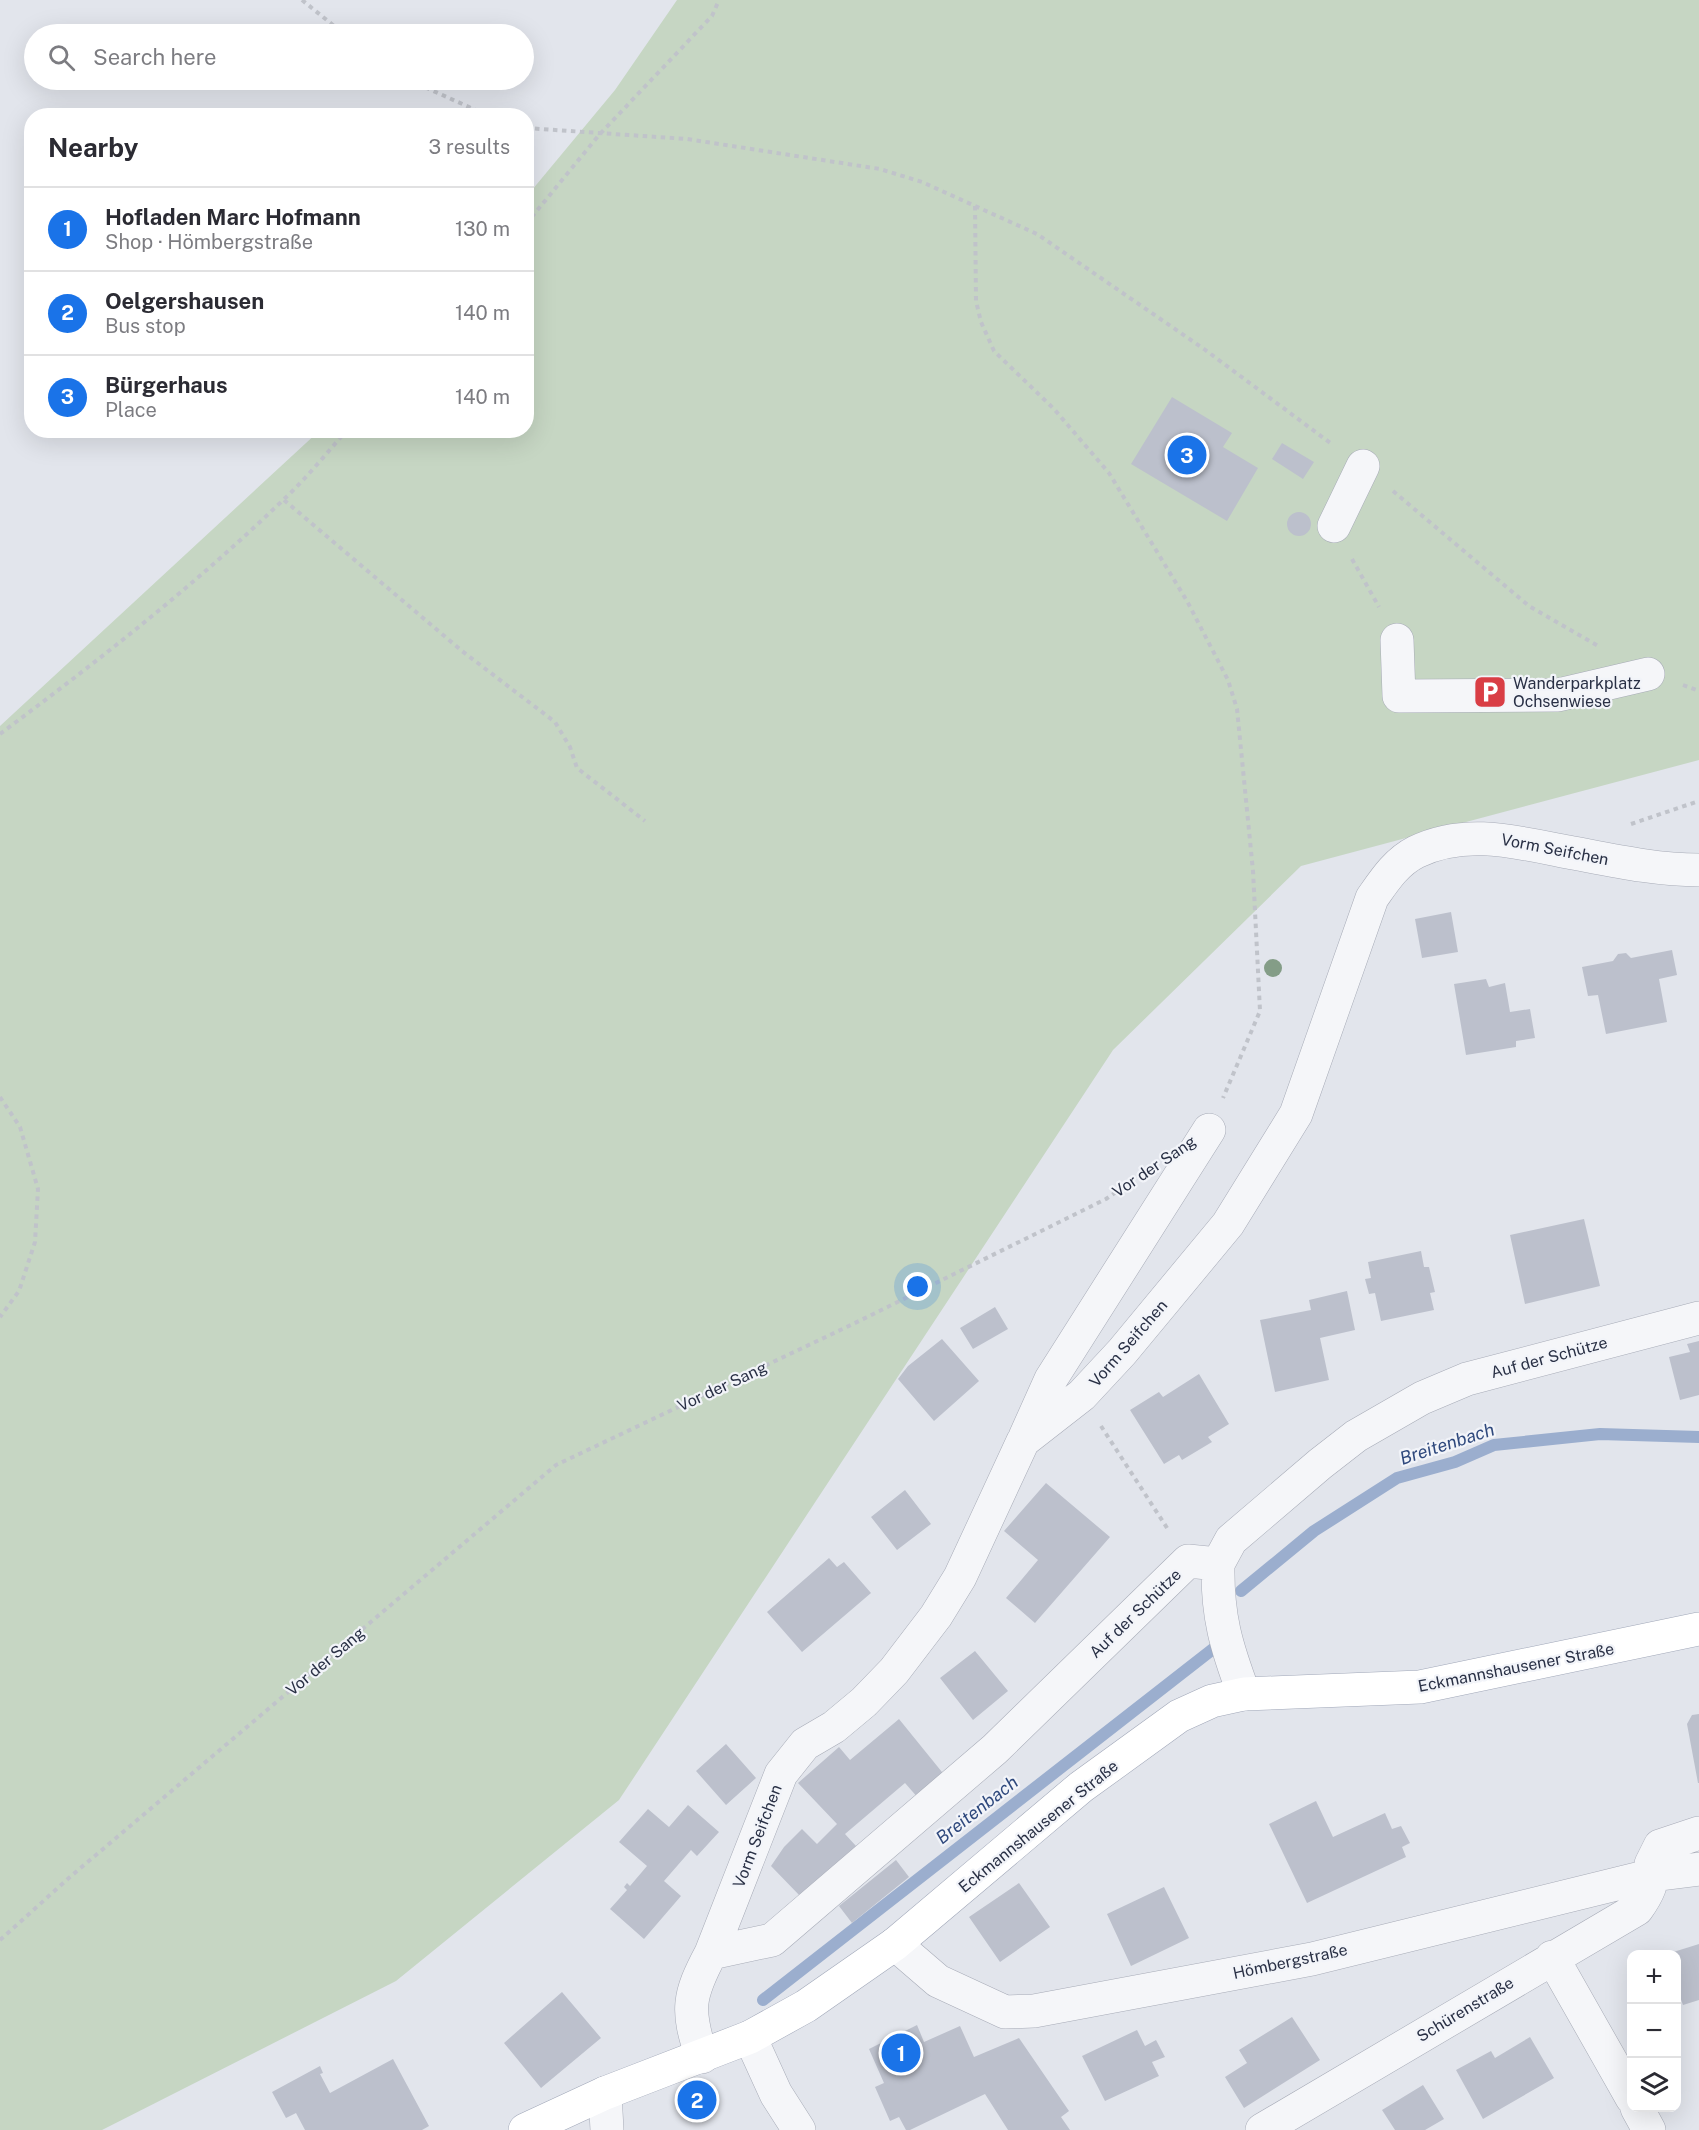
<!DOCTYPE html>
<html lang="en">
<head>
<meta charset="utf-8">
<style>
  :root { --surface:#fff; --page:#f7f7f7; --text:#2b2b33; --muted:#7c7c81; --line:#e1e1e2; --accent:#1a73e8 }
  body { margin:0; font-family:"Public Sans",sans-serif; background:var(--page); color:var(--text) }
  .controls { position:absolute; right:18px; bottom:18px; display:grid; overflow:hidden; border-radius:12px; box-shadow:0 6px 24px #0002 }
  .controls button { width:54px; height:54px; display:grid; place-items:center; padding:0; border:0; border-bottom:2px solid var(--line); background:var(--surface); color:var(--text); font:30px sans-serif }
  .you { position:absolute; left:918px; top:1287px; width:21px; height:21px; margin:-15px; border:4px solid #fff; border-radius:50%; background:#1a73e8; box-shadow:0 0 0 9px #1a73e833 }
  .badge { display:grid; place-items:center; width:39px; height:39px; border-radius:50%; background:var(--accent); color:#fff; font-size:20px; font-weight:700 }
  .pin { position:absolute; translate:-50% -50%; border:3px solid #fff; box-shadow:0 2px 6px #0006 }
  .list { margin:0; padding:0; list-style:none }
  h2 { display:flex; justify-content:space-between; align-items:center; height:78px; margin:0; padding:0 24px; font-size:26px }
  h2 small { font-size:20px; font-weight:400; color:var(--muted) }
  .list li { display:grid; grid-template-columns:39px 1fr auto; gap:18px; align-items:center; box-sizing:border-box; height:84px; padding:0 24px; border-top:2px solid var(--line) }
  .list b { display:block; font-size:22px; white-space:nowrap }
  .list p { margin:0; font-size:20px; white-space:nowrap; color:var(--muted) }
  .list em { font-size:20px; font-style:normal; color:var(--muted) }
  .icon { flex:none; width:33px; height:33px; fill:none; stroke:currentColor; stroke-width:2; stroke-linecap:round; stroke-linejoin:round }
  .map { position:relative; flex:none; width:1699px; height:2130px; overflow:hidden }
  .search { position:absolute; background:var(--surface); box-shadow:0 6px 24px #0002; left:24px; top:24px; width:510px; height:66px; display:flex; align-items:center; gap:15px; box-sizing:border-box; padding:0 21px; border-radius:33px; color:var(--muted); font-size:22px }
  .panel { position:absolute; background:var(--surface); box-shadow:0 6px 24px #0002; left:24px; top:108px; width:510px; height:330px; border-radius:24px }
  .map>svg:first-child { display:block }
</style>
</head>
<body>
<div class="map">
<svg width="1699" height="2130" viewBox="0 0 1699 2130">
  <rect width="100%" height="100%" fill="#e2e5ec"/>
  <path fill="#c6d6c3" d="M677,0H1699V760L1301,866L1113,1050L619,1800L396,1981L102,2130H0V726L319,431L526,430L527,196L615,90Z"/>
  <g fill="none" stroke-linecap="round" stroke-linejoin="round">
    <path stroke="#9baece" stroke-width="12" d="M1241,1591L1314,1531L1397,1478L1455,1462L1494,1445L1600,1434L1699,1437
      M763,2000L1213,1649"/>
  </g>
  <path fill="#bcc0cc" d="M1172,397L1232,433L1223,447L1258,468L1227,521L1131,464Z
    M1282,443L1314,462L1303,479L1272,459Z
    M1287 524a12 12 0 1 1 24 0a12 12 0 1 1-24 0Z
    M1451,912L1458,952L1422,958L1415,919Z
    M1672,950L1677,975L1659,979L1667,1022L1606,1034L1598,995L1588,996L1582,967L1613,961L1618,954L1626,953L1631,958Z
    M1486,979L1489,987L1505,983L1510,1012L1530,1009L1535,1038L1516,1041V1047L1466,1055L1454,984Z
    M1584,1219L1600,1286L1525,1304L1510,1235Z
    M1421,1251L1424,1267H1429L1435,1292L1430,1293L1434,1310L1381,1321L1375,1293L1369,1294L1365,1279L1371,1278L1368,1262Z
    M1347,1291L1355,1330L1320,1338L1329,1380L1275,1392L1260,1320L1311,1310L1309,1300Z
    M995,1307L1008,1329L973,1349L960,1328Z
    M942,1339L979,1381L934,1421L898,1379L908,1366Z
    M1699,1341V1395L1680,1400L1669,1357L1690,1352L1687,1344Z
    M1199,1374L1229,1424L1208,1437L1212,1442L1182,1460L1179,1455L1164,1464L1130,1410L1159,1392L1163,1397Z
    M1046,1483L1110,1537L1035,1623L1006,1598L1038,1560L1004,1531Z
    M905,1490L931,1524L897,1550L871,1517Z
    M829,1558L837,1567L844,1562L871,1593L802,1652L767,1612Z
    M975,1651L1008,1691L973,1720L940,1678Z
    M1699,1714V1783H1698L1687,1724L1692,1715Z
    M899,1719L946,1777L919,1799L905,1783L845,1834L856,1846L801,1897L771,1866L784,1847L802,1829L817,1844L837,1824L798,1783L839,1747L850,1760Z
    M726,1744L756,1778L726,1805L696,1771Z
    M1316,1801L1333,1837L1385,1813L1392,1829L1401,1826L1410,1843L1402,1847L1406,1857L1307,1903L1269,1824Z
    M688,1805L719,1832L697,1856L691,1850L664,1881L681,1896L644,1939L610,1909L627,1890L624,1887L627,1883L630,1886L647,1866L619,1842L648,1809L669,1827Z
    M896,1860L909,1877L852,1923L839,1906Z
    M1019,1883L1050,1927L1000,1962L969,1917Z
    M1164,1887L1189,1938L1131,1966L1107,1914Z
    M1699,1944V2000L1683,2005L1676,1986V1954H1667Z
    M562,1992L601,2038L541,2088L504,2043Z
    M1292,2017L1320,2060L1244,2108L1225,2077L1247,2063L1239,2050Z
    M917,2025L924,2042L960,2026L974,2057L1019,2038L1069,2111L1061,2117L1070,2130H1008L985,2094L910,2130H906L899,2117L890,2121L875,2087L884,2083L869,2049Z
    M1137,2030L1145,2046L1156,2040L1165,2057L1152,2062L1159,2076L1105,2101L1082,2056Z
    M1530,2037L1554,2078L1483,2119L1456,2070L1491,2051L1495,2058Z
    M393,2059L429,2126L422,2130H305L296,2113L286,2118L272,2092L320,2066L323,2073L320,2074L330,2093Z
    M1423,2085L1444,2119L1425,2130H1395L1382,2110Z"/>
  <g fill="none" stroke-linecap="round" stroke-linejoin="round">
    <g stroke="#a7abb7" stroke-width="34">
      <path id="minor" d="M1334,526L1363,466
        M1397,640L1399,696L1558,695L1648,674
        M1025,1437L1051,1379L1209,1130
        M1218,1564C1217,1616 1226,1646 1244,1694
        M895,1944L938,1981L1005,2012L1034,2011L1312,1959L1653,1875L1699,1869
        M711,1953L772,1940L995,1749L1188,1561L1218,1564L1231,1540L1320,1464L1356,1436L1422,1398L1467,1379L1699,1318
        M1552,1957L1632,2098
        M750,2037L776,2094L799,2130
        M702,2057C686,2010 688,1996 711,1953L781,1774L805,1744L834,1727L864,1702L894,1671L936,1616L960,1577L1023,1441L1082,1395L1122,1352L1228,1224L1296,1114L1372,898C1384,881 1396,862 1416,852C1466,828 1516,842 1568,852C1611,860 1655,870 1699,870
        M605,2093L607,2130
        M1637,2108L1649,2130
        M1262,2130L1637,1909C1647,1895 1655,1881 1651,1864L1660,1846L1699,1833"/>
    </g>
    <g stroke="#a0a7b8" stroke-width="34">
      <path id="major" d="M525,2130L605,2093L750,2037L806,2006L895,1944L1081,1787L1179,1716L1212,1701L1244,1694L1420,1687L1699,1629"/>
    </g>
    <path stroke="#c0c3ca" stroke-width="4" stroke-dasharray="4.5 4.5" stroke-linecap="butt" d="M302,0L344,34
      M409,80L489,116
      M526,128L687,139L880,169L922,182L1037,234L1204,349L1333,445
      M975,206L976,301L981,322L994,351L1054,409L1109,473L1187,601L1228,680L1237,709L1253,871L1260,1011L1223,1098
      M526,224L599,135L712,16L719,0
      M1393,491L1529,606L1600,647
      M284,500L462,651L555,722L570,747L577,768L645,821
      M1352,559L1379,607
      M1683,685L1699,691
      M0,734C98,661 194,586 282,501C305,480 326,454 347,430
      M1631,824L1699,801
      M0,1097L20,1127L38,1189L35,1242L19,1291L0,1317
      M1101,1426L1169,1531
      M0,1940L70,1877L556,1465L853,1324L1106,1199L1129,1183"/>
    <use href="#minor" stroke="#f5f6f9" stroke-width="33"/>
    <use href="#major" stroke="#fff" stroke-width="33"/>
  </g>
  <circle fill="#849d87" cx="1273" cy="968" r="9"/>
  <defs>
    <g id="parking-square" transform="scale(1.725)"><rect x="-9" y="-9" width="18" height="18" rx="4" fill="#d93e45" stroke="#f2f4f9"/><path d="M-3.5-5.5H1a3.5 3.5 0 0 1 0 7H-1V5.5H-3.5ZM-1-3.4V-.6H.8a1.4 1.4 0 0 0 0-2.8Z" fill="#fff"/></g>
  </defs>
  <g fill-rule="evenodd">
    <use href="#parking-square" x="1490" y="692"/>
  </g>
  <g text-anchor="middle" stroke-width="4.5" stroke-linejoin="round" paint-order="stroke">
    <g font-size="16" fill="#293045" stroke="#f2f4f9" text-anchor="start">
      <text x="1513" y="689">Wanderparkplatz<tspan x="1513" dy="18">Ochsenwiese</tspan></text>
    </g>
    <g font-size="16" fill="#293045" stroke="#f2f4f9">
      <text transform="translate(1555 849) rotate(11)" y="6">Vorm Seifchen</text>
      <text transform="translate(1154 1166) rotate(-34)" y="6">Vor der Sang</text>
      <text transform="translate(1128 1343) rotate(-49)" y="6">Vorm Seifchen</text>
      <text transform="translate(1549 1357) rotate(-15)" y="6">Auf der Schütze</text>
      <text transform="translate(722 1386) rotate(-25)" y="6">Vor der Sang</text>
      <text transform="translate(1135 1613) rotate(-44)" y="6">Auf der Schütze</text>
      <text transform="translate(325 1661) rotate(-40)" y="6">Vor der Sang</text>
      <text transform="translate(1516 1667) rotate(-11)" y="6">Eckmannshausener Straße</text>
      <text transform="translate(1038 1826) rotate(-39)" y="6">Eckmannshausener Straße</text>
      <text transform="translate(757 1836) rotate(-69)" y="6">Vorm Seifchen</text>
      <text transform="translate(1290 1961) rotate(-12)" y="6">Hömbergstraße</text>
      <text transform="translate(1465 2009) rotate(-31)" y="6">Schürenstraße</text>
    </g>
    <g font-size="18" font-style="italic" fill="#2f497d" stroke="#f2f4f9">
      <text transform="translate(1447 1444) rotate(-18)" y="6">Breitenbach</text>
      <text transform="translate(977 1810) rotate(-38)" y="6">Breitenbach</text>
    </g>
  </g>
</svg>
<div class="controls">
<button>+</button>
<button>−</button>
<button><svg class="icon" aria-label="layers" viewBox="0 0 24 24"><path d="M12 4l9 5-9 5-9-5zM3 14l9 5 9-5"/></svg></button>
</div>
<div class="you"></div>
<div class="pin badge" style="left:901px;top:2053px">1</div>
<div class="pin badge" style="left:697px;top:2100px">2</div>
<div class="pin badge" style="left:1187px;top:455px">3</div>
<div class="search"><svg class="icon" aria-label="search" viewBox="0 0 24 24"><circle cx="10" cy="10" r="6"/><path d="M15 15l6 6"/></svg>Search here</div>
<section class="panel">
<h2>Nearby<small>3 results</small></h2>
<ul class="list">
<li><span class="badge">1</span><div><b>Hofladen Marc Hofmann</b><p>Shop · Hömbergstraße</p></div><em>130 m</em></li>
<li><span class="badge">2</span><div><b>Oelgershausen</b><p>Bus stop</p></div><em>140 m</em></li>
<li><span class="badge">3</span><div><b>Bürgerhaus</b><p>Place</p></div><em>140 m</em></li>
</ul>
</section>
</div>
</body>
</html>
